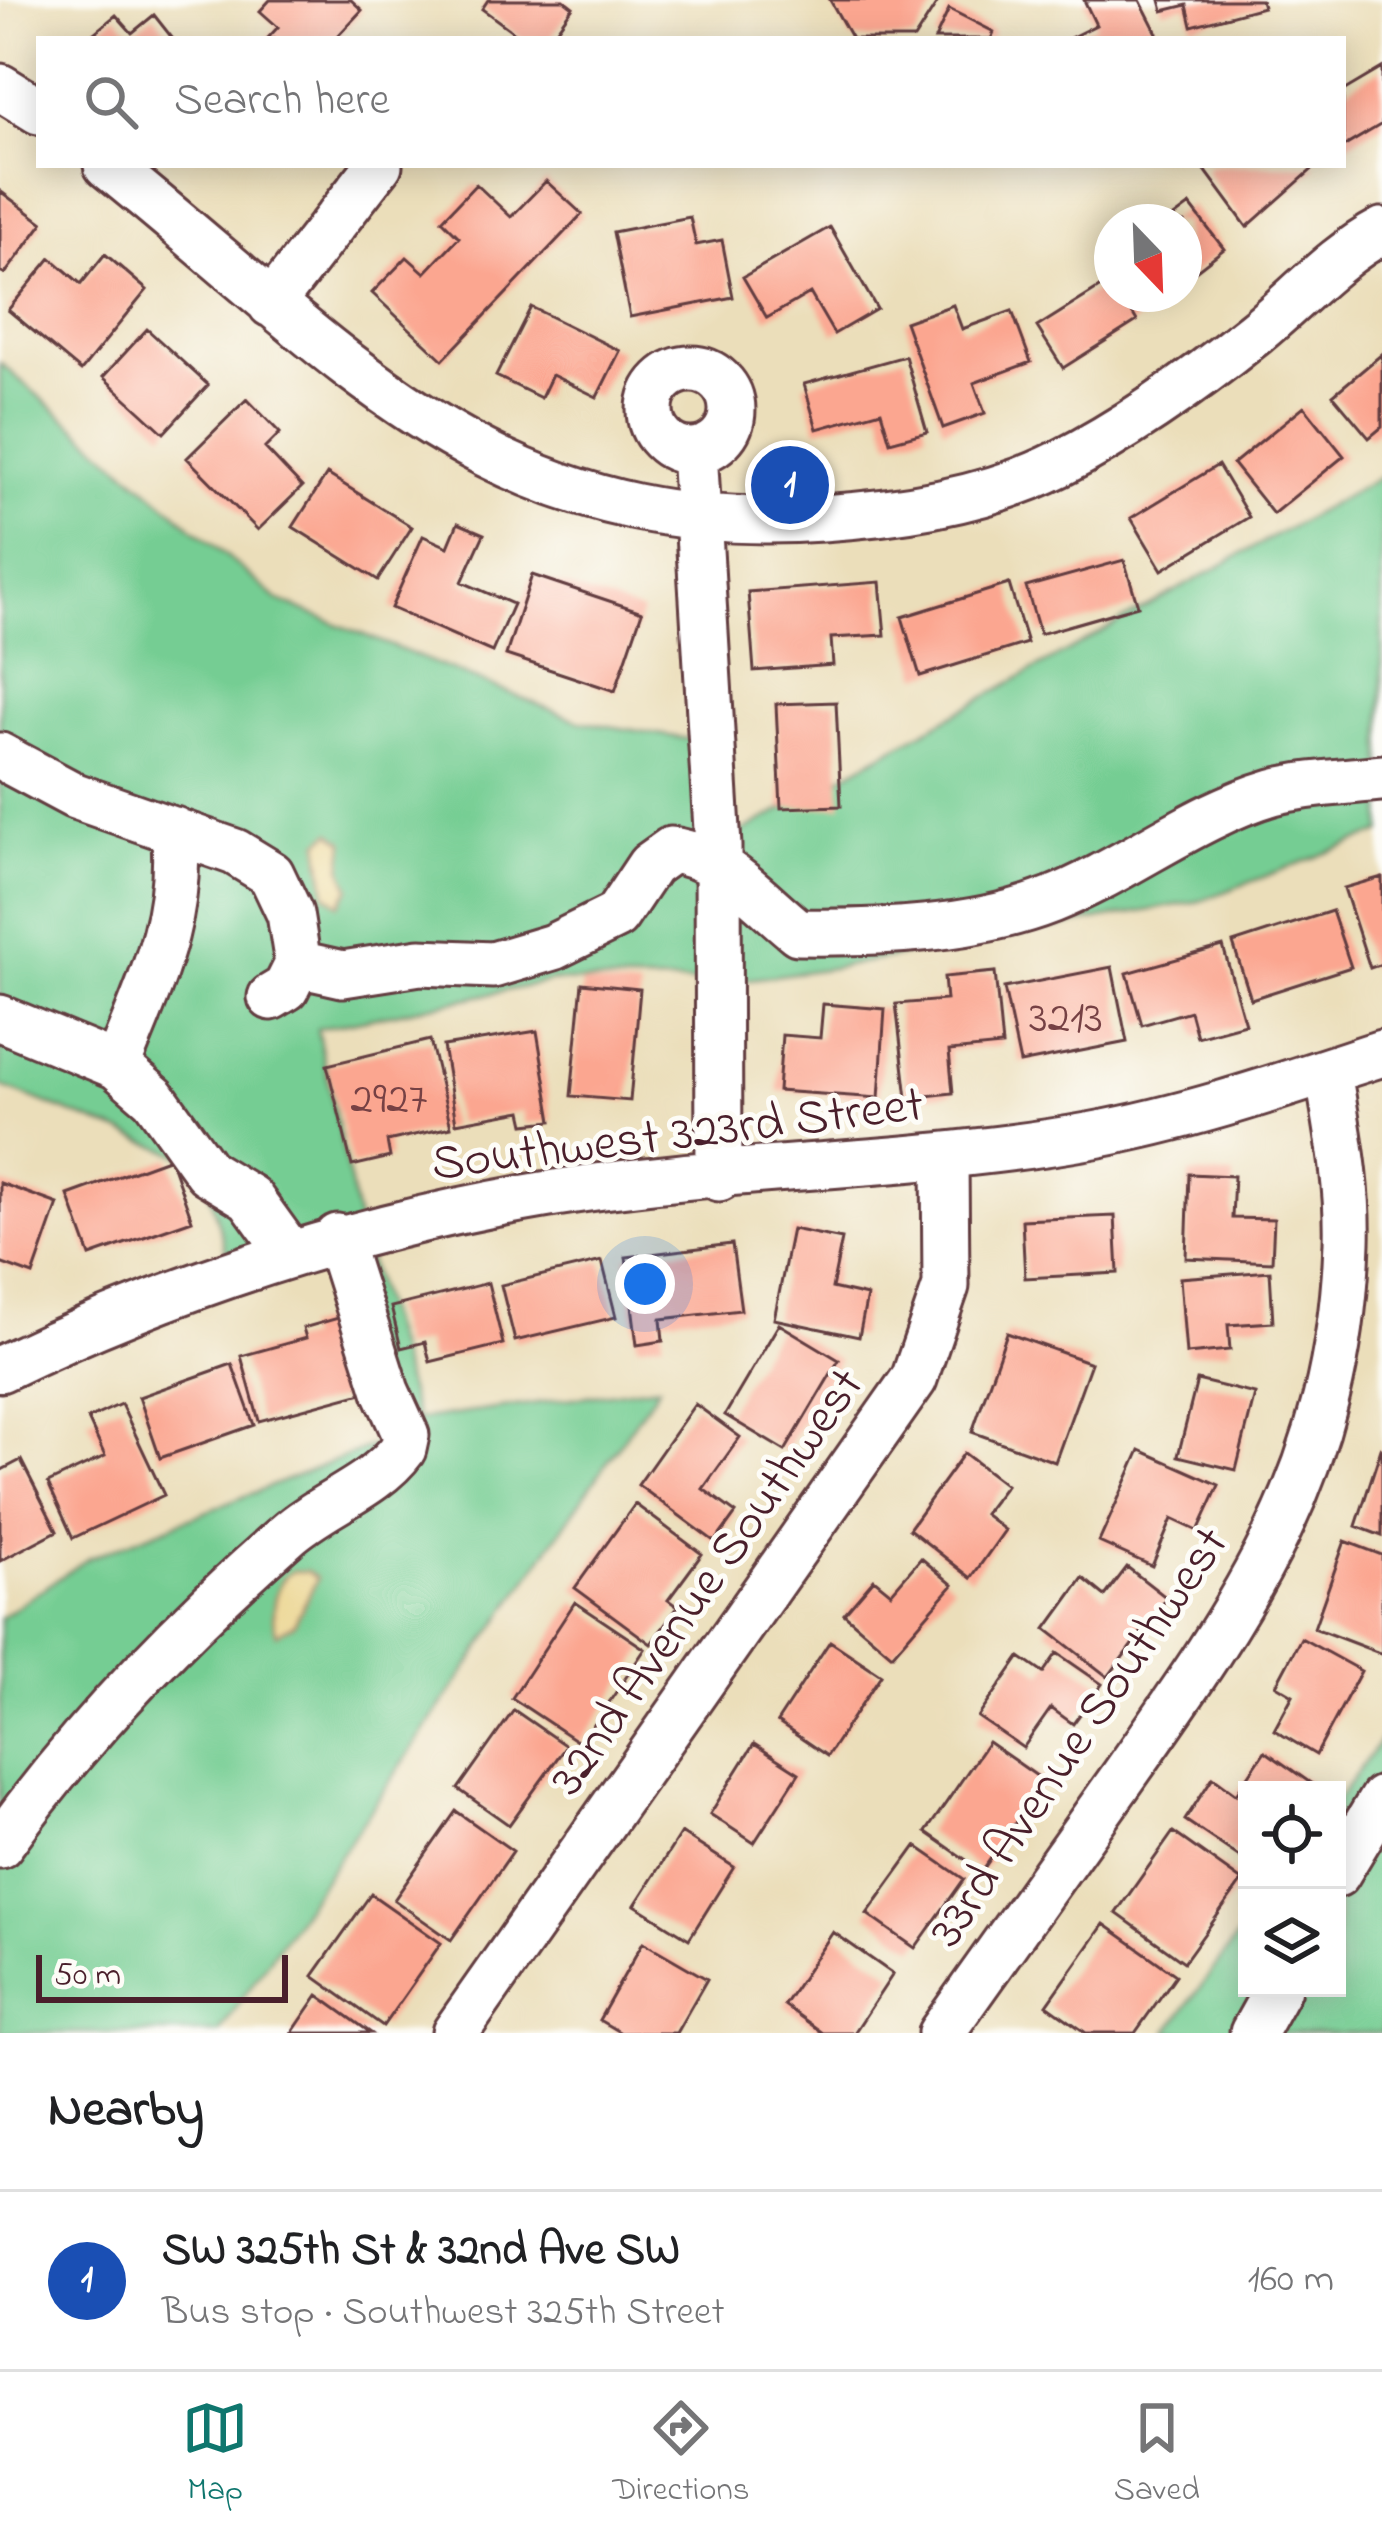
<!DOCTYPE html>
<html lang="en">
<head>
<meta charset="utf-8">
<style>
  :root { --surface:#fff; --page:#f6f6f6; --text:#202124; --muted:#757577; --line:#e0e0e0; --accent:#0f766e }
  body { margin:0; font-family:"Indie Flower",sans-serif; background:var(--page); color:var(--text) }
  .controls { position:absolute; right:36px; bottom:36px; display:grid; overflow:hidden; border-radius:0px; box-shadow:0 6px 30px #0003 }
  .controls button { width:108px; height:108px; display:grid; place-items:center; padding:0; border:0; border-bottom:3px solid var(--line); background:var(--surface); color:var(--text); font:60px sans-serif }
  .compass { position:absolute; left:1094px; top:204px; width:108px; height:108px; border-radius:50%; background:var(--surface); box-shadow:0 6px 30px #0003; rotate:157deg }
  .scale { position:absolute; left:36px; bottom:30px; width:252px; box-sizing:border-box; padding-left:12px; border:6px solid #4a1f2b; border-top:0; font-size:33px; line-height:42px; white-space:nowrap; color:#4a1f2b; -webkit-text-stroke:9px #fdfcf7; paint-order:stroke }
  .you { position:absolute; left:645px; top:1284px; width:42px; height:42px; margin:-30px; border:9px solid #fff; border-radius:50%; background:#1a73e8; box-shadow:0 0 0 18px #1a73e833 }
  .badge { display:grid; place-items:center; width:78px; height:78px; border-radius:50%; background:var(--accent); color:#fff; font-size:39px; font-weight:700 }
  .pin { position:absolute; translate:-50% -50%; border:6px solid #fff; box-shadow:0 3px 12px #0006 }
  .list { margin:0; padding:0; list-style:none }
  h2 { display:flex; justify-content:space-between; align-items:center; height:156px; margin:0; padding:0 48px; font-size:51px }
  h2 small { font-size:39px; font-weight:400; color:var(--muted) }
  .list li { display:grid; grid-template-columns:78px 1fr auto; gap:36px; align-items:center; box-sizing:border-box; height:180px; padding:0 48px; border-top:3px solid var(--line) }
  .list b { display:block; font-size:45px; white-space:nowrap }
  .list p { margin:0; font-size:39px; white-space:nowrap; color:var(--muted) }
  .list em { font-size:39px; font-style:normal; color:var(--muted) }
  .icon { flex:none; width:66px; height:66px; fill:none; stroke:currentColor; stroke-width:2; stroke-linecap:round; stroke-linejoin:round }
  .map { position:relative; flex:none; width:1382px; height:2033px; overflow:hidden }
  .search { position:absolute; background:var(--surface); box-shadow:0 6px 30px #0003; left:36px; right:36px; top:36px; height:132px; display:flex; align-items:center; gap:30px; box-sizing:border-box; padding:0 42px; border-radius:0px; color:var(--muted); font-size:45px }
  .sheet { height:336px; background:var(--surface) }
  nav { display:flex; justify-content:space-around; align-items:center; box-sizing:border-box; height:168px; border-top:3px solid var(--line); background:var(--surface); font-size:33px; color:var(--muted) }
  nav a { display:grid; justify-items:center; gap:6px }
  nav .on { color:var(--accent) }
  .map>svg:first-child { display:block }
</style>
</head>
<body>
<div class="map">
<svg width="1382" height="2033" viewBox="0 0 1382 2033">
  <rect width="100%" height="100%" fill="#fdfcf7"/>
  <filter id="ink" filterUnits="userSpaceOnUse"><feTurbulence type="fractalNoise" baseFrequency=".00833" numOctaves="2"/><feDisplacementMap in="SourceGraphic" scale="24" xChannelSelector="R" yChannelSelector="G"/><feConvolveMatrix kernelMatrix="1 2 1 2 8 2 1 2 1" color-interpolation-filters="sRGB"/></filter>
  <filter id="wash" filterUnits="userSpaceOnUse"><feTurbulence type="fractalNoise" baseFrequency=".004" numOctaves="4" result="noise"/><feDisplacementMap in="SourceGraphic" scale="48" xChannelSelector="R" yChannelSelector="G"/><feGaussianBlur stdDeviation="2.7" result="paint"/><feColorMatrix in="noise" values="0 0 0 0 0 0 0 0 0 0 0 0 0 0 0 0 0 1.4 0 .05"/><feComposite in="paint" operator="in"/></filter>
  <g filter="url(#wash)">
    <rect width="100%" height="100%" fill="#ebdeba"/>
    <path fill="#75cd93" stroke="#60765f" stroke-width="3" d="M0,363L279,601L579,721L712,743L719,845L1382,476V832L1200,901L839,967L721,983L553,981L317,1029L360,1231L417,1420L659,1386L219,2033H0V1618L89,1558L385,1441L318,1243L232,1272L201,1163L0,1086Z
      M1382,1738V2033H1167L1247,1923V1988H1337V1800Z"/>
    <path fill="#eeda9e" stroke="#9c7c64" stroke-width="3" d="M332,832L345,842L342,868L350,888L339,904L326,894L319,842Z
      M293,1571H307L317,1579L294,1624L277,1634C269,1615 273,1582 293,1571Z"/>
    <g id="blocks">
      <path fill="#fba690" d="M270,0H351L362,10L335,39H267L278,27L260,11Z
        M488,0H564L573,7L550,39H523L482,9Z
        M830,0H939L914,39H852Z
        M1084,0H1140L1160,39H1068L1096,25Z
        M1160,0H1261L1263,7L1192,26L1187,5L1163,11Z
        M949,9L994,32L991,39H935Z
        M116,15L132,33L154,15L173,39H99L94,33Z
        M1382,68V124L1343,147V91Z
        M1211,165H1317L1247,227L1205,170Z
        M546,181L582,214L443,360L372,293L407,257L425,273L459,237L442,220L476,184L511,217Z
        M0,191L43,223L5,274L0,271Z
        M1190,205L1224,249L1184,280V222H1167Z
        M690,217L696,245L722,240L733,297L630,317L613,232Z
        M830,227L877,309L834,334L810,293L767,318L743,277Z
        M105,254L147,290L81,371L8,310L51,258L81,284Z
        M1112,280V294H1121L1137,321L1063,368L1037,327Z
        M953,305L962,329L1012,311L1031,362L974,383L985,413L943,428L905,322Z
        M531,307L620,351L597,397L552,375L541,398L496,376Z
        M147,329L208,385L164,433L103,377Z
        M1382,354V427L1369,438L1333,395Z
        M905,356L927,432L890,442L881,411L817,429L804,384Z
        M247,399L280,433L265,448L302,487L258,530L187,458Z
        M1304,406L1344,456L1273,514L1233,464Z
        M1218,465L1249,517L1162,570L1131,518Z
        M327,474L412,527L378,580L293,527Z
        M458,523L484,534L462,582L513,604L492,652L391,608L423,536L448,547Z
        M1124,560L1138,606L1040,634L1026,587Z
        M532,575L642,612L615,691L506,655Z
        M880,582L885,635L831,638L833,665L754,671L748,592Z
        M1009,584L1027,643L920,676L902,617Z
        M836,702L841,806L781,808L776,704Z
        M1382,877V964L1370,968L1344,888Z
        M1332,911L1351,967L1251,999L1233,943Z
        M1223,946L1245,1024L1197,1037L1190,1011L1142,1025L1127,973Z
        M1112,967L1127,1042L1020,1063L1004,988Z
        M995,972L1002,1046L949,1051L953,1093L907,1098L896,1004L946,1000L944,977Z
        M582,983L640,989L630,1101L571,1096Z
        M823,1004L885,1009L879,1098L778,1091L782,1035L820,1038Z
        M537,1031L552,1121L525,1124L522,1111L456,1123L443,1046Z
        M430,1040L451,1127L387,1141L390,1157L352,1166L327,1065Z
        M170,1158L192,1220L90,1256L68,1195Z
        M1189,1174L1234,1176L1232,1218L1274,1219L1272,1262L1186,1258Z
        M0,1183L58,1204L33,1275L0,1263Z
        M1115,1216L1118,1273L1025,1278L1022,1220Z
        M792,1229L842,1239L832,1288L867,1296L859,1337L774,1319Z
        M732,1244L741,1310L661,1319L663,1341L637,1345L626,1257Z
        M602,1261L616,1317L515,1341L501,1285Z
        M1270,1271L1273,1322L1228,1325L1230,1350L1186,1354L1180,1278Z
        M488,1283L503,1344L430,1362L425,1342L401,1348L391,1307Z
        M345,1316L366,1392L259,1421L241,1356L306,1338L303,1328Z
        M779,1324L839,1360L785,1451L725,1415Z
        M1007,1333L1091,1363L1055,1462L972,1432Z
        M232,1364L254,1425L160,1458L139,1397Z
        M1197,1380L1255,1394L1236,1470L1178,1456Z
        M121,1404L164,1495L73,1538L48,1483L105,1456L88,1419Z
        M695,1404L740,1437L703,1489L736,1513L715,1542L638,1485Z
        M1381,1449L1382,1450V1536L1356,1526Z
        M1140,1450L1219,1485L1198,1531L1172,1519L1152,1566L1099,1542Z
        M964,1453L1006,1485L984,1514L1005,1530L971,1578L909,1529Z
        M21,1460L57,1531L0,1561V1471Z
        M635,1504L702,1554L668,1600L678,1607L651,1644L575,1588Z
        M1345,1541L1382,1555V1654L1314,1628Z
        M921,1558L953,1585L892,1655L844,1614L874,1579L891,1593Z
        M1127,1567L1167,1598L1108,1677L1046,1629L1083,1578L1105,1596Z
        M575,1602L645,1649L581,1744L512,1698Z
        M1301,1638L1361,1671L1316,1755L1274,1730L1293,1695L1276,1685Z
        M830,1641L881,1675L827,1756L777,1722Z
        M1057,1653L1102,1684L1073,1724L1051,1708L1023,1748L978,1717L1020,1657L1043,1673Z
        M514,1710L566,1746L509,1825L458,1789Z
        M988,1742L1044,1781L982,1871L926,1832Z
        M754,1744L799,1773L754,1843L710,1814Z
        M1265,1751L1312,1784L1307,1790H1247V1862L1185,1820L1213,1777L1236,1794Z
        M456,1811L513,1851L451,1940L394,1900Z
        M1173,1832L1242,1881L1184,1962L1116,1913Z
        M681,1833L734,1867L689,1939L635,1905Z
        M916,1846L964,1879L915,1948L867,1914Z
        M371,1894L441,1943L383,2026L313,1976Z
        M1104,1924L1176,1975L1135,2033H1086L1047,2005Z
        M833,1932L893,1974L854,2033H823L784,2005Z
        M643,1942L707,1979L676,2033H621L599,2020Z
        M318,1995L371,2033H292Z"/>
    </g>
  </g>
  <g filter="url(#ink)">
    <use href="#blocks" fill-opacity="0" stroke="#623c40" stroke-width="3"/>
    <g fill="none" stroke-linecap="round" stroke-linejoin="round">
      <g stroke="#623c40" stroke-width="51">
        <path id="minor" d="M0,87L39,111
          M107,165C342,353 489,541 822,518C901,513 988,500 1059,464C1130,428 1194,382 1255,333C1297,299 1335,256 1382,231
          M271,304L379,165
          M650 410a41 41 0 1 1 82 0a41 41 0 1 1-82 0Z
          M694,451L718,846L719,1178
          M0,756L75,796L235,852L271,874L290,914L298,964L286,988L271,997
          M298,964L343,974L420,962L493,965L553,947L616,916L650,865L671,850C724,857 758,900 798,932C880,933 975,930 1051,900C1127,870 1194,815 1273,792C1308,783 1346,782 1382,778
          M0,1018L117,1066L154,1098L207,1172L250,1198L289,1252
          M117,1066C148,987 184,917 174,830
          M0,1369C174,1285 353,1227 543,1195C725,1164 912,1168 1094,1135C1192,1117 1287,1084 1382,1053
          M0,1845C82,1730 180,1629 286,1536C321,1504 374,1488 403,1449L406,1435L386,1391L337,1237
          M1337,1874L1382,1799
          M455,2033L914,1379L946,1286L945,1156
          M941,2033C1001,1949 1061,1864 1121,1780C1247,1602 1339,1471 1347,1243C1349,1185 1337,1128 1328,1071
          M1253,2033L1278,1988"/>
      </g>
      <use href="#minor" stroke="#fff" stroke-width="45"/>
    </g>
  </g>
  <g text-anchor="middle" stroke-width="10" stroke-linejoin="round" paint-order="stroke">
    <g font-size="45" fill="#764144">
      <text x="1066" y="1031">3213</text>
      <text x="389" y="1112">2927</text>
    </g>
    <g font-size="51" fill="#4a1f2b" stroke="#fdfcf7">
      <text transform="translate(677 1131) rotate(-7)" y="18">Southwest 323rd Street</text>
      <text transform="translate(704 1580) rotate(-55)" y="18">32nd Avenue Southwest</text>
      <text transform="translate(1076 1735) rotate(-56)" y="18">33rd Avenue Southwest</text>
    </g>
  </g>
</svg>
<div class="controls">
<button><svg class="icon" aria-label="locate" viewBox="0 0 24 24"><circle cx="12" cy="12" r="6"/><path d="M12 2v4M12 18v4M2 12h4M18 12h4"/></svg></button>
<button><svg class="icon" aria-label="layers" viewBox="0 0 24 24"><path d="M12 4l9 5-9 5-9-5zM3 14l9 5 9-5"/></svg></button>
</div>
<svg class="compass" viewBox="-18 -18 36 36"><path d="M0-13l5 13h-10z" fill="#e53935"/><path d="M0 13l5-13h-10z" fill="#757577"/></svg>
<div class="scale">50 m</div>
<div class="you"></div>
<div class="pin badge" style="left:790px;top:485px;background:#1a4fb4">1</div>
<div class="search"><svg class="icon" aria-label="search" viewBox="0 0 24 24"><circle cx="10" cy="10" r="6"/><path d="M15 15l6 6"/></svg>Search here</div>
</div>
<section class="sheet">
<h2>Nearby<small></small></h2>
<ul class="list">
<li><span class="badge" style="background:#1a4fb4">1</span><div><b>SW 325th St &amp; 32nd Ave SW</b><p>Bus stop · Southwest 325th Street</p></div><em>160 m</em></li>
</ul>
</section>
<nav>
<a class="on"><svg class="icon" aria-label="map" viewBox="0 0 24 24"><path d="M3 6l6-2 6 2 6-2v14l-6 2-6-2-6 2zM9 4v14M15 6v14"/></svg>Map</a>
<a><svg class="icon" aria-label="directions" viewBox="0 0 24 24"><path d="M12 3l9 9-9 9-9-9zM9 14v-3h6M13 9l2 2-2 2"/></svg>Directions</a>
<a><svg class="icon" aria-label="saved" viewBox="0 0 24 24"><path d="M7 4h10v16l-5-4-5 4z"/></svg>Saved</a>
</nav>
</body>
</html>
